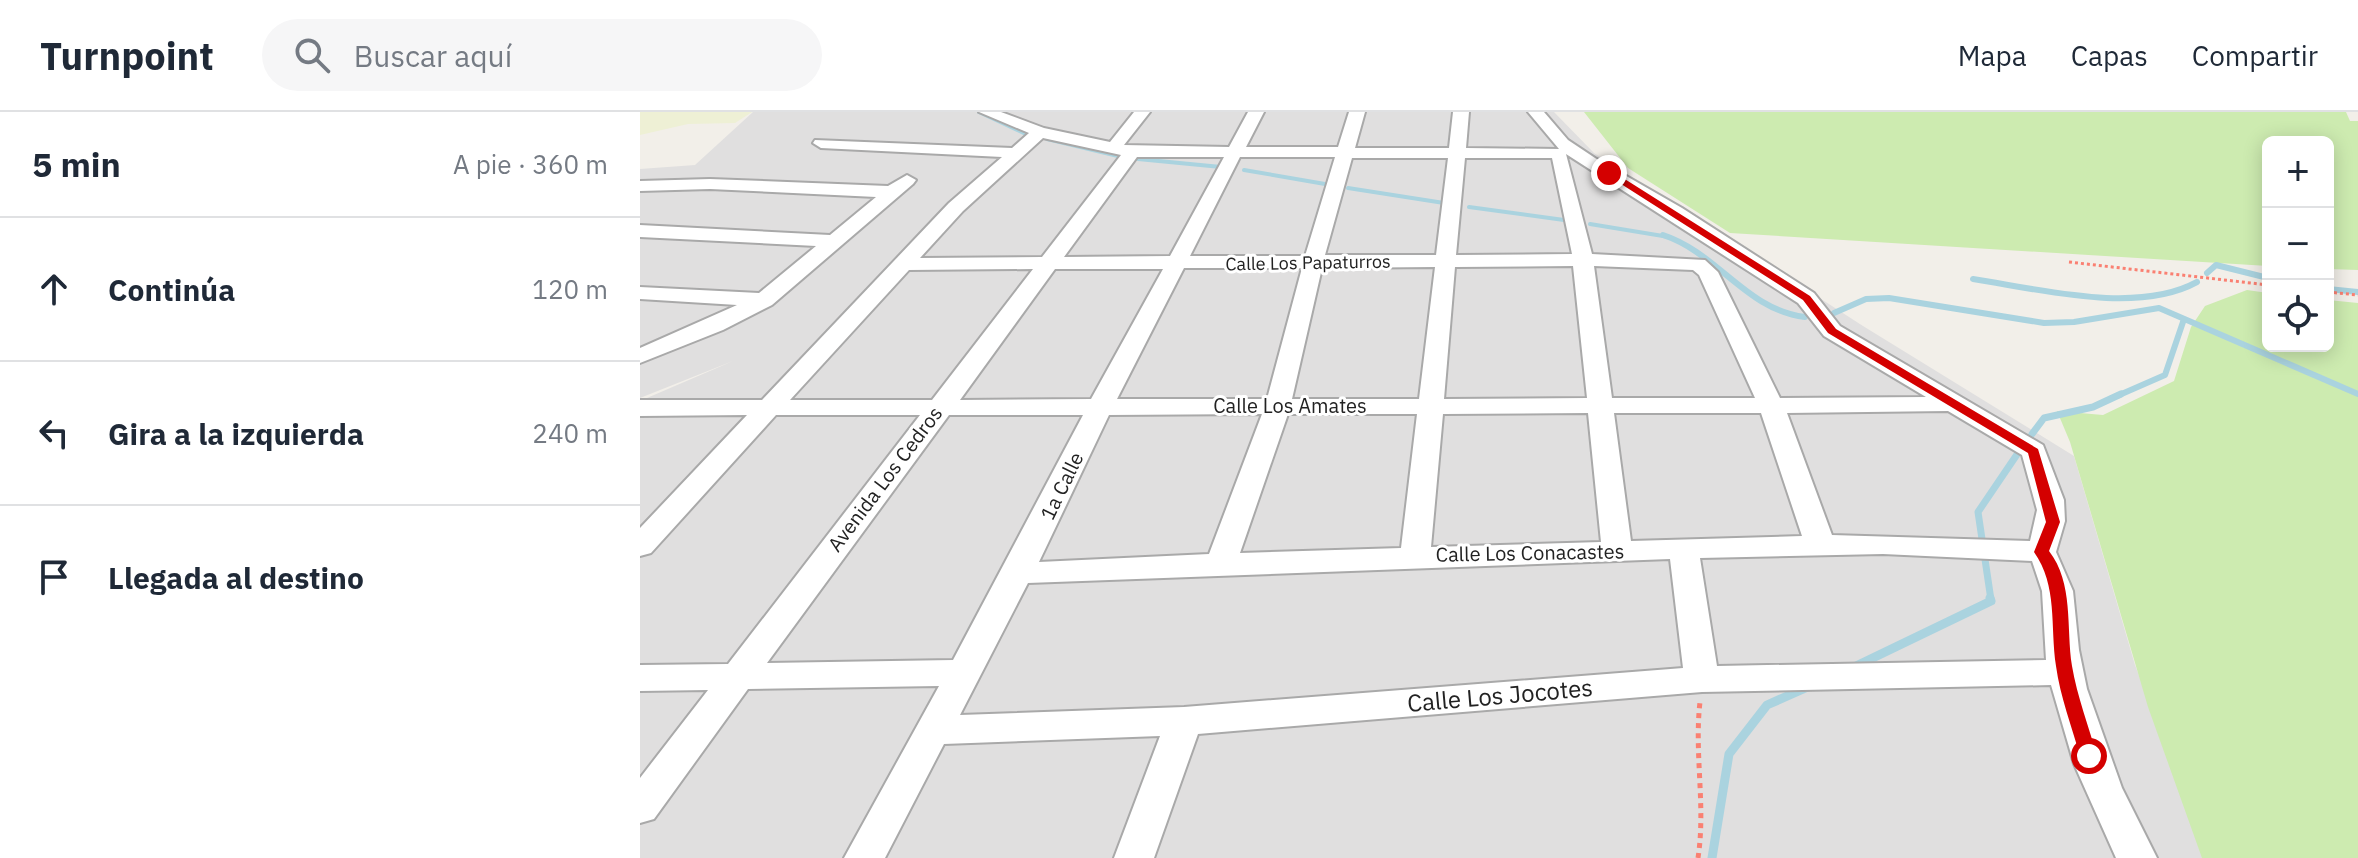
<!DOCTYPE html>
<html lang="es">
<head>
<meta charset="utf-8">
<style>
  :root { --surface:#fff; --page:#f6f6f7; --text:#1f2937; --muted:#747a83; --line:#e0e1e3 }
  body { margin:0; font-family:"IBM Plex Sans",sans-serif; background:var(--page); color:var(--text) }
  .controls { position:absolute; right:24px; top:24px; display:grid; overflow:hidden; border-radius:12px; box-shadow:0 4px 20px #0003 }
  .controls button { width:72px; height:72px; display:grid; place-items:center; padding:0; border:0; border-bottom:2px solid var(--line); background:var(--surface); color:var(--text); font:40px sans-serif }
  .stop { position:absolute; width:24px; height:24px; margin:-18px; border:6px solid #d40000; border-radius:50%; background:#fff }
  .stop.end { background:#d40000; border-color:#fff; box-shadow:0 2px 8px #0008 }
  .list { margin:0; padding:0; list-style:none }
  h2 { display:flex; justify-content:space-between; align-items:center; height:104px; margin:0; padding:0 32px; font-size:34px }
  h2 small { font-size:26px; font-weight:400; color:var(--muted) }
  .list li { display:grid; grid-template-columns:52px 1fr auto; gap:24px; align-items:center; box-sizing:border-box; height:144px; padding:0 32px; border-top:2px solid var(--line) }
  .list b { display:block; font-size:30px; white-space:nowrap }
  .list em { font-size:26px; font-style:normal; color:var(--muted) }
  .icon { flex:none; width:44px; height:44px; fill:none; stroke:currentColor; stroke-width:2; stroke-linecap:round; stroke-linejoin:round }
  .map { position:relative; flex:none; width:1718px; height:746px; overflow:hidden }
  header { display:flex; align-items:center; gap:48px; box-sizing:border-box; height:112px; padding:0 40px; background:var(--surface); border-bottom:2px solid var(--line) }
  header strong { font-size:38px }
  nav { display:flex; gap:44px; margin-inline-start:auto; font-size:28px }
  .search { width:560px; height:72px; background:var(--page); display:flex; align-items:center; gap:20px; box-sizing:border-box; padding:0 28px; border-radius:44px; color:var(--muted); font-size:30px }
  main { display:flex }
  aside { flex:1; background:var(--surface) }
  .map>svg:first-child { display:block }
</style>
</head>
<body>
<header>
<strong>Turnpoint</strong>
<div class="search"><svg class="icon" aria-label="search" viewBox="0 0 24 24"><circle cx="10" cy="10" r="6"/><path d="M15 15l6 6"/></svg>Buscar aquí</div>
<nav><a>Mapa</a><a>Capas</a><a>Compartir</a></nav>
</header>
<main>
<aside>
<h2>5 min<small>A pie · 360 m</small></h2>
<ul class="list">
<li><svg class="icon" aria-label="ahead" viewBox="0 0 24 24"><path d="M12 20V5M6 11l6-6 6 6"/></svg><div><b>Continúa</b></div><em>120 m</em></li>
<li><svg class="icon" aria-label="left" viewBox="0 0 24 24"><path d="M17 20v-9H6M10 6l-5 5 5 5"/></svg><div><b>Gira a la izquierda</b></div><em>240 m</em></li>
<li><svg class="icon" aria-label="arrive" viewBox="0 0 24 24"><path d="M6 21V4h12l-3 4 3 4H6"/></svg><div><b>Llegada al destino</b></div></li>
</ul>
</aside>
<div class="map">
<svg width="1718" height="746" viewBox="0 0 1718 746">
  <rect width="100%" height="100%" fill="#f2efe9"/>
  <path fill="#e0dfdf" d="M113,0H914L954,41L1223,214L1434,344L1495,553L1569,746H0V289L93,249L0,286V57L55,53Z"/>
  <path fill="#eef0d5" d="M0,0H112L95,11L48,12L0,23Z"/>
  <path fill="#cdebb0" d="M944,0H1706L1710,9H1718V158L1688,157V30H1628V154L1090,121L988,56Z
    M1607,178L1628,181V234H1688V188L1718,191V746H1562L1508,595L1430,330L1417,299L1463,303L1534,269L1551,215L1565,194Z"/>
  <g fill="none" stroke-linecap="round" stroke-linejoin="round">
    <path stroke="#aad3df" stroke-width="4" d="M339,0L390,24
      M407,27L478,44
      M498,47L581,55
      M604,58L685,72
      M708,76L804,91
      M829,95L924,108
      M950,112L1029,125"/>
    <path stroke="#aad3df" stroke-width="6" d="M1023,123C1078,141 1106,198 1165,205
      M1567,161L1576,153L1628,166
      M1333,167C1398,177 1497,203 1557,170
      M1688,177L1718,180
      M1194,201L1226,187L1249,186L1404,211L1434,210L1519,196L1718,282
      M1477,284L1525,263L1544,207"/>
    <path stroke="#aad3df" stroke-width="7" d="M1392,322L1404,306L1453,295L1481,282
      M1351,488L1338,400L1378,341"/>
    <path stroke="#aad3df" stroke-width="9" d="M1214,555L1351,489L1350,486
      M1072,746L1089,642L1127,593L1170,574"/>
    <g stroke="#a9a9a9" stroke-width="4">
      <path id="minor" d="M339,0H361L404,16L470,30L494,0H510L484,33L589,35L608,0H624L606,35H698L709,0H725L715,36H809L813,0H829L826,36L919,37L888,0H904L928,28L955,46L1042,96L1174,181L1200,214L1403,333L1424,388L1425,409L1416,440L1433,479L1439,538L1447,577L1482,676L1517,746H1476L1434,652L1411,573L1062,580L558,622L514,746H474L520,624L304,632L245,746H204L299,574L108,577L14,707L0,711V666L68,578L0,579V553L88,552L280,303H136L11,441L0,444V416L107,303L0,304V288H122L309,91L362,45L181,36L173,31L175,28L372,36L389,21ZM403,26L481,43L402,145L280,146L323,99ZM926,42L1158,191L1184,224L1286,285L1140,286L1078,160L1065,148L952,142ZM497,45H584L530,144L424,145ZM600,45H695L665,144H550ZM712,46H808L796,143H685ZM825,46H912L932,142L816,143ZM933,154L947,286L804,287L815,155ZM954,154L1053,158L1059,163L1115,286H972ZM795,155L779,287H652L682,156ZM544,156H662L627,287H477ZM393,157L292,288H150L269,158ZM415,157H523L451,287L320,288ZM1308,299L1382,343L1397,398L1390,429L1192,423L1147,301ZM948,301L961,430L791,435L803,302ZM974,301H1121L1162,424L991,429ZM622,302L569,442L399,450L469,303ZM648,302H777L761,436L600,441ZM309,303H443L313,548L127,551ZM1243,442L1392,449L1402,479L1406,548L1077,554L1060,446ZM1030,447L1043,556L544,595L320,603L388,471Z
        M267,63L276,68L273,72L132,193L83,218L0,251V236L97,193L0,187V175L119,181L176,134L0,125V113L190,123L236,85L70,77L0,79V69L70,67L248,74Z"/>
    </g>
    <path stroke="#fa8072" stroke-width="3" stroke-dasharray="3 3" stroke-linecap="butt" d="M1429,150L1628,173
      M1688,180L1718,183"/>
    <path stroke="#fa8072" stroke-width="5" stroke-dasharray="5 5" stroke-linecap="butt" d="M1058,746C1066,694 1054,642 1060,590"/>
    <use href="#minor" fill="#fff" fill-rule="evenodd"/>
  </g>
  <path fill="#d40000" d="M967,59H972L1170,184L1196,217L1398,337L1420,410L1409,439C1434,471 1426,516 1432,554C1437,584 1449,615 1457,644L1455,649H1442L1440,644C1432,615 1420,584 1416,554C1410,514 1418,474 1394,440L1406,410L1388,341L1188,221L1163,188L967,63Z"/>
  <g text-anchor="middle" stroke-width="6" stroke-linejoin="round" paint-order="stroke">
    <g font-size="18" fill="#222" stroke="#fff">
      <text transform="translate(668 151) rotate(-1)" y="6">Calle Los Papaturros</text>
    </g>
    <g font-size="20" fill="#222" stroke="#fff">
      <text x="650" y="301">Calle Los Amates</text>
      <text transform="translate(245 367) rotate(-53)" y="7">Avenida Los Cedros</text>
      <text transform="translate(422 374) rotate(-64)" y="7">1a Calle</text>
      <text transform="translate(890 441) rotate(-1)" y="7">Calle Los Conacastes</text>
    </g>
    <g font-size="24" fill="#222" stroke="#fff">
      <text transform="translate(860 584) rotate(-5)" y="8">Calle Los Jocotes</text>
    </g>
  </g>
</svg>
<div class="controls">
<button>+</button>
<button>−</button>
<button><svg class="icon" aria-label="locate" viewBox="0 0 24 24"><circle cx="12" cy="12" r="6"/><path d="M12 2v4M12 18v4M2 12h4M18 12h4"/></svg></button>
</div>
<div class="stop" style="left:1449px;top:644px"></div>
<div class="stop end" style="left:969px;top:61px"></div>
</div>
</main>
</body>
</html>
